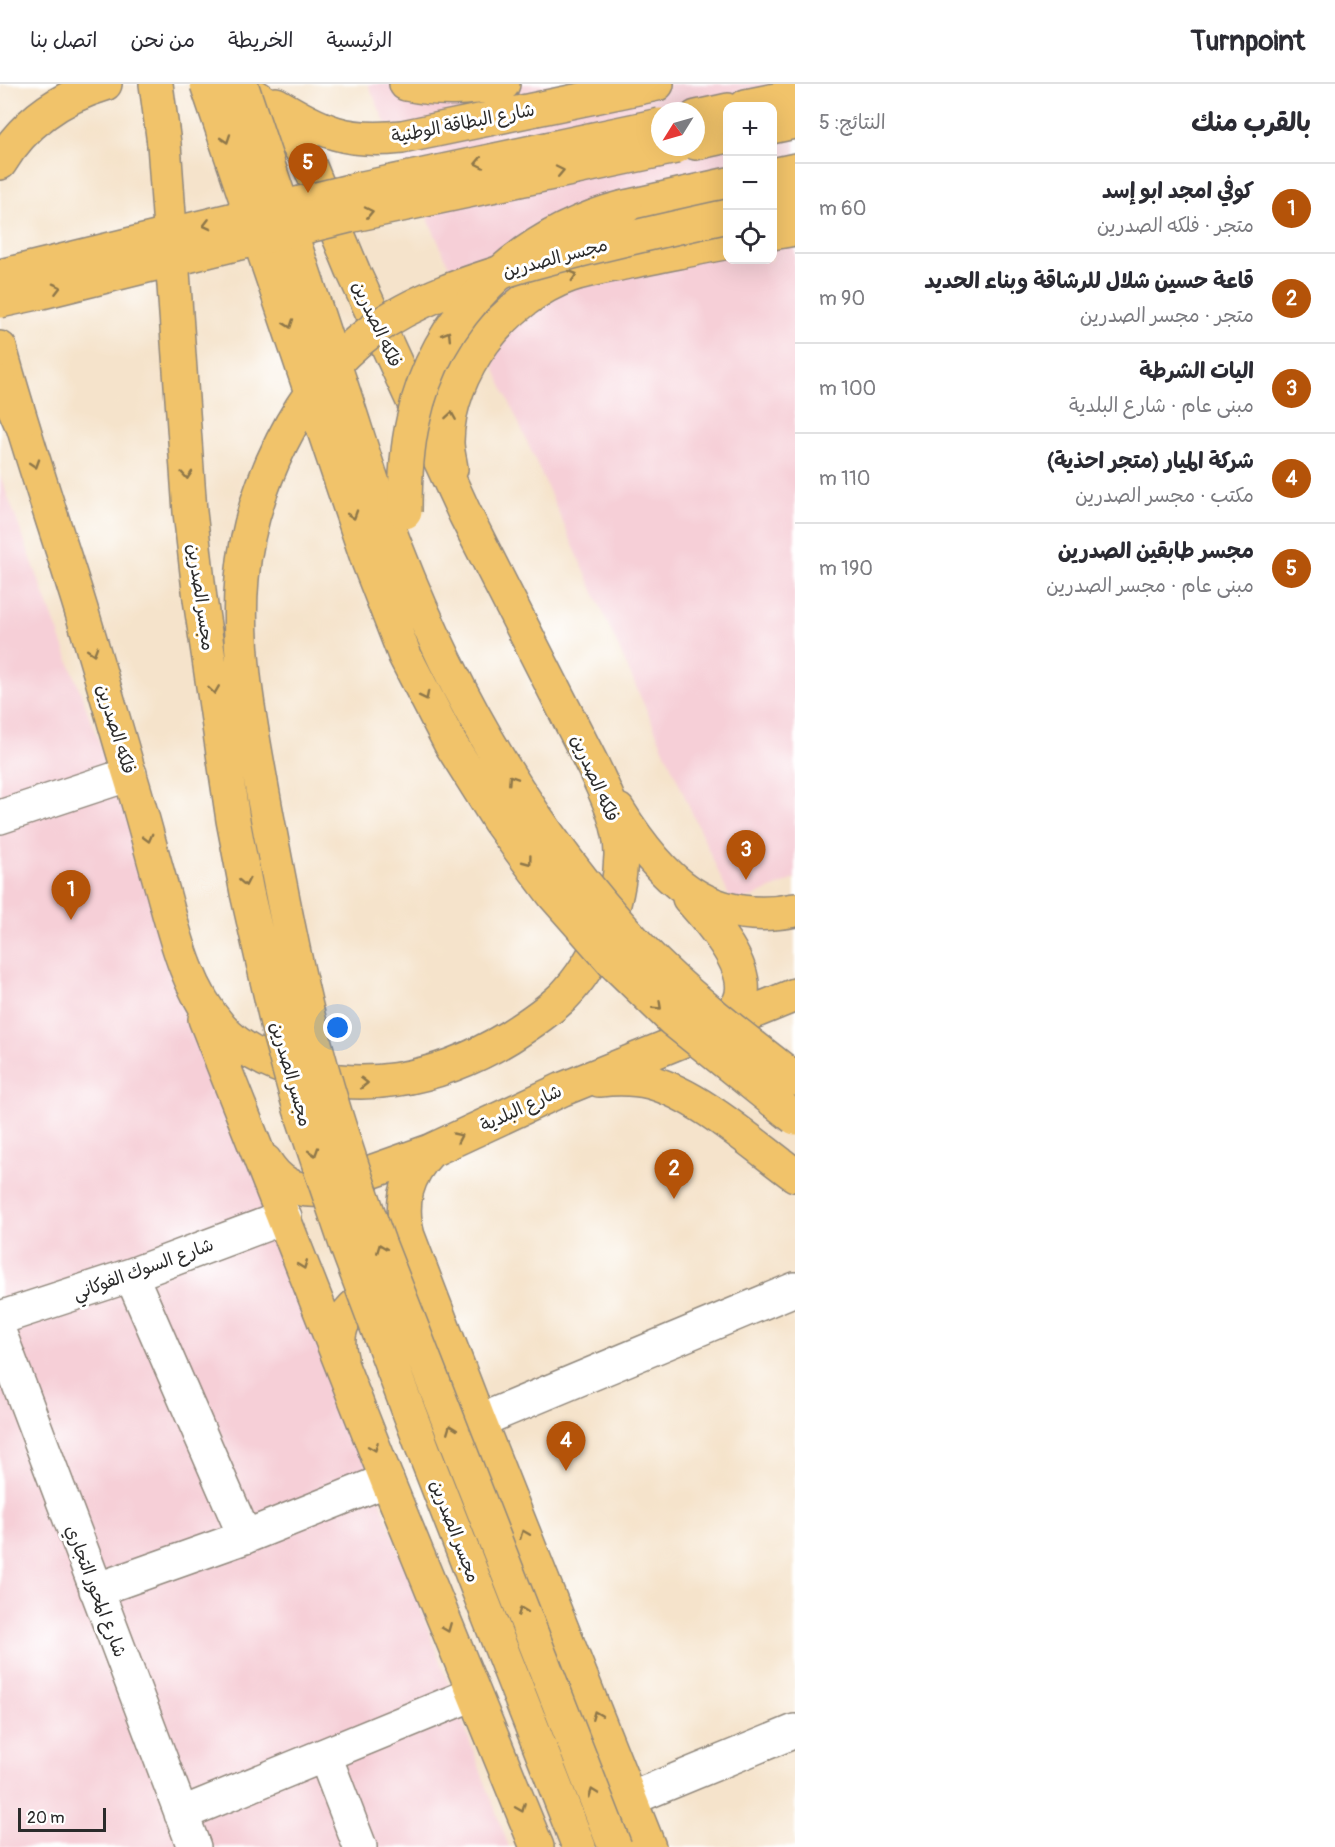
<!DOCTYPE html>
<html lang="ar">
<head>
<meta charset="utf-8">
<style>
  :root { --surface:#fff; --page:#f2f2f3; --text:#2b2b33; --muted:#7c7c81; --line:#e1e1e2; --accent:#b45309 }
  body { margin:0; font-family:Pangolin,"Playpen Sans Arabic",sans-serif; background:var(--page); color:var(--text); direction:rtl }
  .controls { position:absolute; right:18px; top:18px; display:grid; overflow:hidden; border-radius:12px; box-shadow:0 6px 24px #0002 }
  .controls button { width:54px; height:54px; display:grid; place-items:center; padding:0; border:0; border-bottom:2px solid var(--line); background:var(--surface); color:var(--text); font:30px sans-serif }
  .compass { position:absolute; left:651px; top:18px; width:54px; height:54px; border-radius:50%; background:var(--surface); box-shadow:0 6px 24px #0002; rotate:233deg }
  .scale { position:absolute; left:18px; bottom:15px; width:88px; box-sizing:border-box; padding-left:6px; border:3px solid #2b2b2b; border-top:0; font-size:16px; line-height:21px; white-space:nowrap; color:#2b2b2b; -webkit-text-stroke:4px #fff; paint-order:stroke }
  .you { position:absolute; left:338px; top:944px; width:21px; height:21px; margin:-15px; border:4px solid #fff; border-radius:50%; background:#1a73e8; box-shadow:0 0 0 9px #1a73e833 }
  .badge { display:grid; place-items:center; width:39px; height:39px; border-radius:50%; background:var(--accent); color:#fff; font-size:20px; font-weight:700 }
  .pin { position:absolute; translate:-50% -50px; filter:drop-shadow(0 2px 3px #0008) }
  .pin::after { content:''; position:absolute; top:32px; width:21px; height:18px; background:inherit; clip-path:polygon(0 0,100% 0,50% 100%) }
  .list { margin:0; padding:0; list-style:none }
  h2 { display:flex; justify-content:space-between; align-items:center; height:78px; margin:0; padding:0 24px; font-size:26px }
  h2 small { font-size:20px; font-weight:400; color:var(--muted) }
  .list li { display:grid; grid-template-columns:39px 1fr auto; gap:18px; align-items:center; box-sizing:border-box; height:90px; padding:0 24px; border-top:2px solid var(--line) }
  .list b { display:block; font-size:22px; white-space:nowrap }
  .list p { margin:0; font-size:20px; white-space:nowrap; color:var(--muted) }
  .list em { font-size:20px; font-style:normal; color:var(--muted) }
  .icon { flex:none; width:33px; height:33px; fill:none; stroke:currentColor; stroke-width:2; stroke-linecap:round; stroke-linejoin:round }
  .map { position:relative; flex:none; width:795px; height:1763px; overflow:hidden; direction:ltr }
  header { display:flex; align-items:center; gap:36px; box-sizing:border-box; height:84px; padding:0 30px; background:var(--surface); border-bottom:2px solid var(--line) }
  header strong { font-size:28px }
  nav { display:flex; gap:33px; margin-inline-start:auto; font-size:21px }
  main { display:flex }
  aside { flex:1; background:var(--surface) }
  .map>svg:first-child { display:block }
</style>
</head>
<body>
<header>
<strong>Turnpoint</strong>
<nav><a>الرئيسية</a><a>الخريطة</a><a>من نحن</a><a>اتصل بنا</a></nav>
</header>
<main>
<aside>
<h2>بالقرب منك<small>النتائج: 5</small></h2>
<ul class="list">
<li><span class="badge">1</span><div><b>كوفي امجد ابو إسد</b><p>متجر · فلكه الصدرين</p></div><em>60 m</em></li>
<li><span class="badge">2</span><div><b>قاعة حسين شلال للرشاقة وبناء الحديد</b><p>متجر · مجسر الصدرين</p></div><em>90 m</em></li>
<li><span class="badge">3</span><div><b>اليات الشرطة</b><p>مبنى عام · شارع البلدية</p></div><em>100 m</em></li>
<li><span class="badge">4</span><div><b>شركة الميار (متجر احذية)</b><p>مكتب · مجسر الصدرين</p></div><em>110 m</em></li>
<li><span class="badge">5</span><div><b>مجسر طابقين الصدرين</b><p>مبنى عام · مجسر الصدرين</p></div><em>190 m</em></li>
</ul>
</aside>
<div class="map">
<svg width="795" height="1763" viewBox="0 0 795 1763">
  <rect width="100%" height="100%" fill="#fff"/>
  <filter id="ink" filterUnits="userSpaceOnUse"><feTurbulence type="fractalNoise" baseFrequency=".0167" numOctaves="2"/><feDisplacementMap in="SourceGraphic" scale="12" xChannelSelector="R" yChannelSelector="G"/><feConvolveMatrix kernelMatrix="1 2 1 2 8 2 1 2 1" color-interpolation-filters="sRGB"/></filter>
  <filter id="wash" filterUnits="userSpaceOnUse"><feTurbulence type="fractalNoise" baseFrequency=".008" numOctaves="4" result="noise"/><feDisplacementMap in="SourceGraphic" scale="24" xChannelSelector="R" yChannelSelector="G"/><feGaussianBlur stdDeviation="1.35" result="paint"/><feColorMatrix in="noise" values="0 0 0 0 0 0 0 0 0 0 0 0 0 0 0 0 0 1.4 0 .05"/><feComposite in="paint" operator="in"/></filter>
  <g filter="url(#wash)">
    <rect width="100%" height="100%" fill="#f5e3cb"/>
    <path fill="#f6cfd7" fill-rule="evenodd" d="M368,0H795V795L733,821ZM728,22H772V176H728ZM660,27H696V63H660Z
      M0,391L509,1763H0Z"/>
  </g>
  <g filter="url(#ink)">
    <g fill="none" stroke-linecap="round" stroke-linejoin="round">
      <g stroke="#90877b" stroke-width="36">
        <path id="minor" d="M0,733L130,690
          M131,1191L245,1453
          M0,1234L131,1191L285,1133
          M0,1250L194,1763
          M479,1337L795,1205
          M96,1506L245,1453L387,1396
          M325,1672L360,1763
          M630,1715L795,1647
          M181,1730L473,1610"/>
      </g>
      <g stroke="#90877b" stroke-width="36">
        <path id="major" d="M156,0L164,60
          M406,0C439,7 469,5 503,0
          M276,20C324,48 345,59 402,53L657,0
          M0,79C24,39 61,13 105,0
          M772,121L795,116
          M772,149L795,145
          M0,264C22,345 49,424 74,503C93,563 110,624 128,685C141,726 151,767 163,808C176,856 188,906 221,944C236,961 256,972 277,981C355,1014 438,996 509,953C528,941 547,928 563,913C598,877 620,821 621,771C621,739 606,710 593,682L465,430L354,189L306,73L281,35L264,18L242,3L230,0
          M451,385C450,376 447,367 447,358C448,287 505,214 571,191C590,185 610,182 629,178C662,171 695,165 728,158
          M618,726C661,795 708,843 795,826
          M689,814C709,836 755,887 739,919C734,929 724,934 715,940
          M205,935L387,1396L537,1763
          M599,996C616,994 634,994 650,998C699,1011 754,1061 795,1091
          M430,1067C406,1092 399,1119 408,1152L479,1337L649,1763
          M265,1077C278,1098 294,1108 320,1106L430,1067L563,1005L795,911
          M341,1274C331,1238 356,1211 391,1205"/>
      </g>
      <g stroke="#90877b" stroke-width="36">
        <path id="highway" d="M746,22L795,12
          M696,33L728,26
          M772,43L795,38
          M696,59L728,52
          M772,91L795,86
          M625,123L728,100
          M0,299L9,312L20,337"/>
      </g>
      <use href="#minor" stroke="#fff" stroke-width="33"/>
      <use href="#major" stroke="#f1c36a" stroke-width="33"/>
      <use href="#highway" stroke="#f1c36a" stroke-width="33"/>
      <g stroke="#90877b" stroke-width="36" stroke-linecap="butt">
        <path id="major-bridge" d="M207,0L368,477L405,572L450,659L499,737L526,774L553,810L614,879L673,936L795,1034
          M241,0C273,94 304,189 335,283C356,344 373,406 397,466C453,610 533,749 640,863C687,912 741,953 795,995
          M164,60L190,428L200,515L233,736L247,809L280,953L300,1025L348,1166L426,1373L579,1763
          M615,1763L379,1159C355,1093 333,1027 315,959C295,881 280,801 265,721C252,647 235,570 242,494C250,406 298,301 370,248C415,215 471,197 524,181C591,162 660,147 728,132"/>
      </g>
      <g stroke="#90877b" stroke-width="36" stroke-linecap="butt">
        <path id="highway-bridge" d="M0,192L358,105L660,41
          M0,217L42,208L349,132L676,63
          M405,428C405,398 406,367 413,337C436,230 520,150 625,123"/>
      </g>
      <use href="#major-bridge" stroke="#f1c36a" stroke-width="33"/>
      <use href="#highway-bridge" stroke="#f1c36a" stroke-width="33"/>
    </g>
    <defs><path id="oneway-chevron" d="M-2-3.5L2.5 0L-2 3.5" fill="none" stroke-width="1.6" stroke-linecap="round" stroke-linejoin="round" transform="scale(1.5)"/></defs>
    <g stroke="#8e774a">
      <use href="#oneway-chevron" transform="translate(226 55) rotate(71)"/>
      <use href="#oneway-chevron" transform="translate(479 79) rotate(168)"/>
      <use href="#oneway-chevron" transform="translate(560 87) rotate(-12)"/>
      <use href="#oneway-chevron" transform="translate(369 128) rotate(-12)"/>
      <use href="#oneway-chevron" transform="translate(207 141) rotate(166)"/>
      <use href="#oneway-chevron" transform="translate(573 191) rotate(-18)"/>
      <use href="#oneway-chevron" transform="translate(57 204) rotate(-14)"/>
      <use href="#oneway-chevron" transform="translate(289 240) rotate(71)"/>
      <use href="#oneway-chevron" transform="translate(447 251) rotate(-58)"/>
      <use href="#oneway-chevron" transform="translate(451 332) rotate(-81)"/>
      <use href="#oneway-chevron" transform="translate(35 380) rotate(72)"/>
      <use href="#oneway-chevron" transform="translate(187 391) rotate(86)"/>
      <use href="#oneway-chevron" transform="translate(353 431) rotate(72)"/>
      <use href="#oneway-chevron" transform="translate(93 567) rotate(73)"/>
      <use href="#oneway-chevron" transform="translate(214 606) rotate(82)"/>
      <use href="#oneway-chevron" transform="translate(425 612) rotate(63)"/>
      <use href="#oneway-chevron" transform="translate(512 695) rotate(-123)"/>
      <use href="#oneway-chevron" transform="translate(148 754) rotate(75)"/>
      <use href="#oneway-chevron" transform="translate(528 777) rotate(53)"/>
      <use href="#oneway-chevron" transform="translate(245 798) rotate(79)"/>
      <use href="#oneway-chevron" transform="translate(658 922) rotate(43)"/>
      <use href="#oneway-chevron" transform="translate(364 999)"/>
      <use href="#oneway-chevron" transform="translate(458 1053) rotate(-25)"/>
      <use href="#oneway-chevron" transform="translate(314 1068) rotate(72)"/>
      <use href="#oneway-chevron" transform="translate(381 1164) rotate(-111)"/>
      <use href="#oneway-chevron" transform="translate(303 1181) rotate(69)"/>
      <use href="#oneway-chevron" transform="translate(451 1345) rotate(-111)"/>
      <use href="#oneway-chevron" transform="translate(374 1363) rotate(68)"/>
      <use href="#oneway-chevron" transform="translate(524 1450) rotate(-112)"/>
      <use href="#oneway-chevron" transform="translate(522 1527) rotate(-111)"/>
      <use href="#oneway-chevron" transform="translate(447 1544) rotate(68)"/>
      <use href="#oneway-chevron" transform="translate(596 1631) rotate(-112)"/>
      <use href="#oneway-chevron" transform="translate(593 1709) rotate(-111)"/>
      <use href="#oneway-chevron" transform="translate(521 1724) rotate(67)"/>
    </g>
  </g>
  <g text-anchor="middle" stroke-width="6" stroke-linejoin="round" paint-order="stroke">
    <g font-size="18" fill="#2b2b2b" stroke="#fff">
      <text transform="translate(463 39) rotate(-11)" y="6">شارع البطاقة الوطنية</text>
      <text transform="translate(555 174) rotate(-15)" y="6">مجسر الصدرين</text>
      <text transform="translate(377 240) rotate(65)" y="6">فلكه الصدرين</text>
      <text transform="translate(201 513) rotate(82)" y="6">مجسر الصدرين</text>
      <text transform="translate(116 645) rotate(73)" y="6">فلكه الصدرين</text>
      <text transform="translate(595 694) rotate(66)" y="6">فلكه الصدرين</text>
      <text transform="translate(291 990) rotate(74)" y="6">مجسر الصدرين</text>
      <text transform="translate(521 1024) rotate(-25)" y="6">شارع البلدية</text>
      <text transform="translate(143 1185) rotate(-20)" y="6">شارع السوك الفوكاني</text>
      <text transform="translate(455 1447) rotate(69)" y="6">مجسر الصدرين</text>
      <text transform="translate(96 1507) rotate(69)" y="6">شارع المحور التجاري</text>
    </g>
  </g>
</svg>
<div class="controls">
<button>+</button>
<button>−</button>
<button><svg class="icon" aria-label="locate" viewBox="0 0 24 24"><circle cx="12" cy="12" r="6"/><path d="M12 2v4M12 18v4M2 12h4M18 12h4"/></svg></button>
</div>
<svg class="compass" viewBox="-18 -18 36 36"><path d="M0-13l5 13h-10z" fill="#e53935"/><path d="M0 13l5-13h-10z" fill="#7c7c81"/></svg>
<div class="scale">20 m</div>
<div class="you"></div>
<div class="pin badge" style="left:71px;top:836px">1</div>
<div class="pin badge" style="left:674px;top:1115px">2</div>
<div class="pin badge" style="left:746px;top:796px">3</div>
<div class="pin badge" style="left:566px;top:1387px">4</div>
<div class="pin badge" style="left:308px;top:109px">5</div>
</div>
</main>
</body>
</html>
